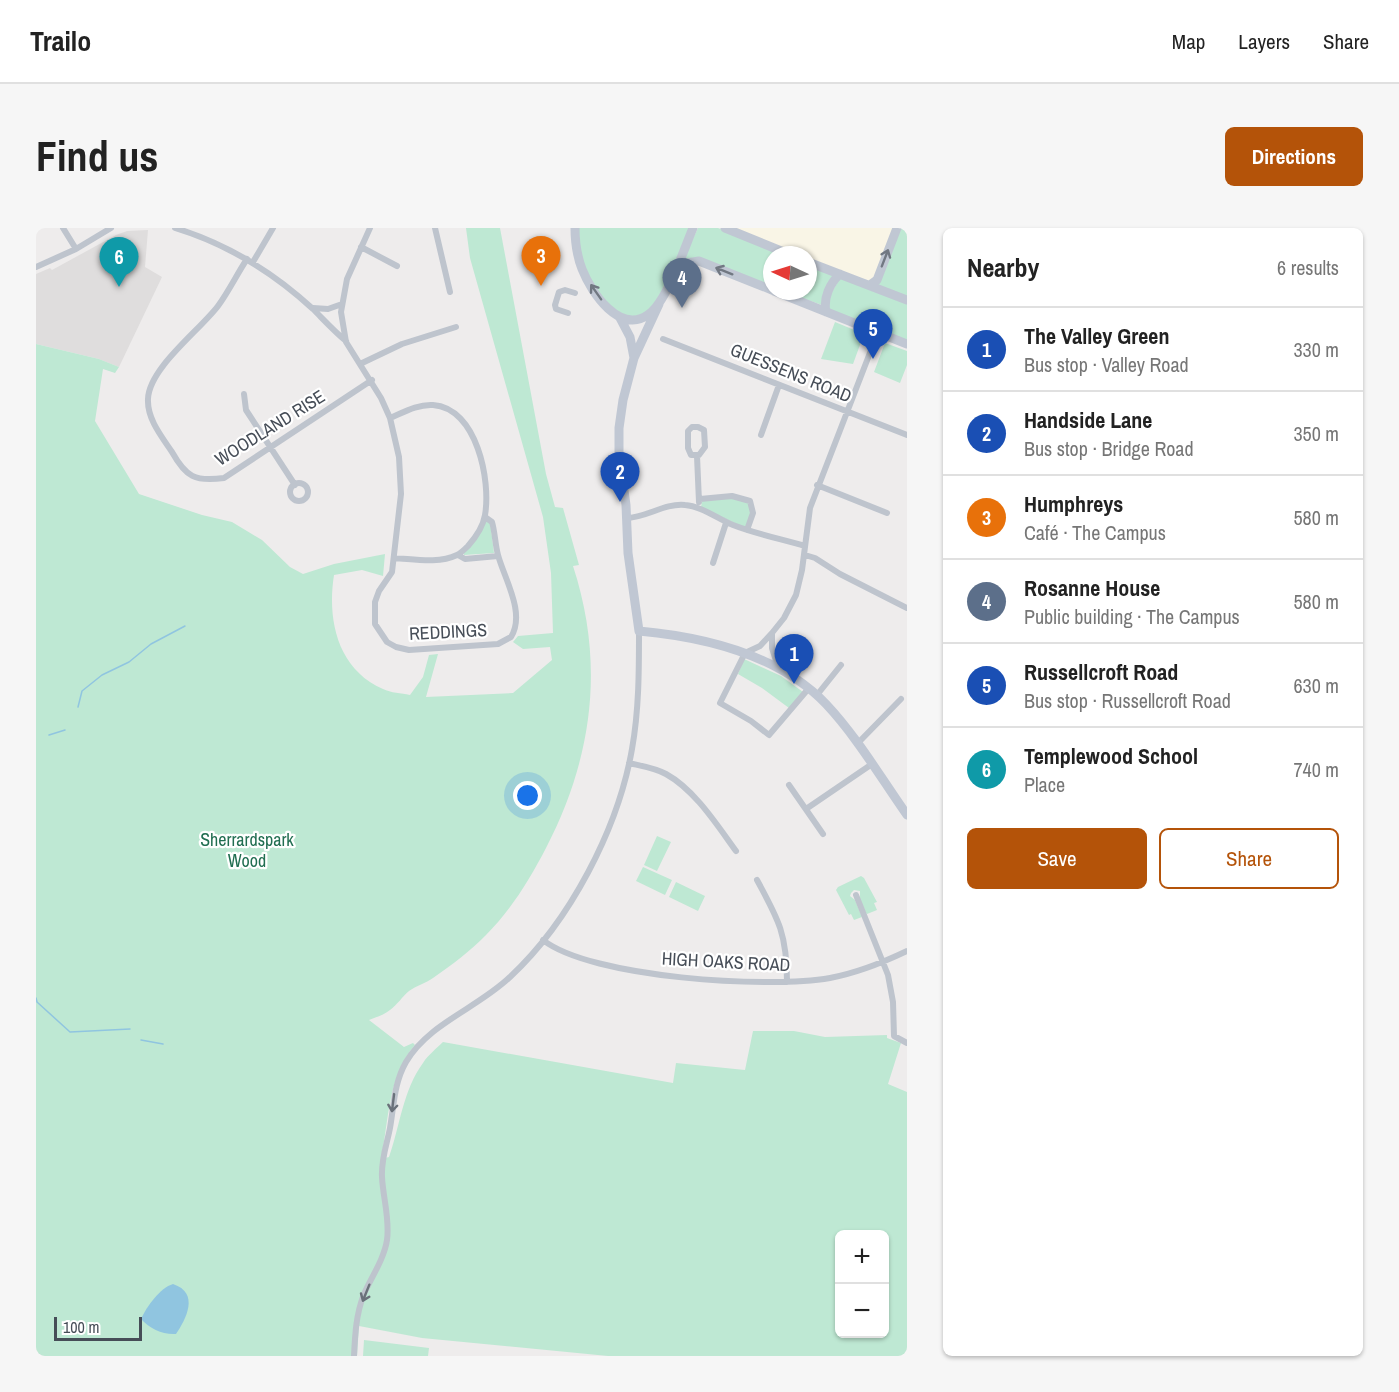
<!DOCTYPE html>
<html lang="en">
<head>
<meta charset="utf-8">
<style>
  :root { --surface:#fff; --page:#f6f6f6; --text:#222; --muted:#767676; --line:#e0e0e0; --accent:#b45309 }
  body { margin:0; font-family:"Archivo Narrow",sans-serif; background:var(--page); color:var(--text) }
  .controls { position:absolute; right:18px; bottom:18px; display:grid; overflow:hidden; border-radius:9px; box-shadow:0 2px 4px #0004 }
  .controls button { width:54px; height:54px; display:grid; place-items:center; padding:0; border:0; border-bottom:2px solid var(--line); background:var(--surface); color:var(--text); font:30px sans-serif }
  .compass { position:absolute; left:727px; top:18px; width:54px; height:54px; border-radius:50%; background:var(--surface); box-shadow:0 2px 4px #0004; rotate:274deg }
  .scale { position:absolute; left:18px; bottom:15px; width:88px; box-sizing:border-box; padding-left:6px; border:3px solid #464d57; border-top:0; font-size:16px; line-height:21px; white-space:nowrap; color:#464d57; -webkit-text-stroke:4px #fff; paint-order:stroke }
  .you { position:absolute; left:492px; top:568px; width:21px; height:21px; margin:-15px; border:4px solid #fff; border-radius:50%; background:#1a73e8; box-shadow:0 0 0 9px #1a73e833 }
  .badge { display:grid; place-items:center; width:39px; height:39px; border-radius:50%; background:var(--accent); color:#fff; font-size:20px; font-weight:700 }
  .pin { position:absolute; translate:-50% -50px; filter:drop-shadow(0 2px 3px #0008) }
  .pin::after { content:''; position:absolute; top:32px; width:21px; height:18px; background:inherit; clip-path:polygon(0 0,100% 0,50% 100%) }
  .list { margin:0; padding:0; list-style:none }
  h2 { display:flex; justify-content:space-between; align-items:center; height:78px; margin:0; padding:0 24px; font-size:26px }
  h2 small { font-size:20px; font-weight:400; color:var(--muted) }
  .list li { display:grid; grid-template-columns:39px 1fr auto; gap:18px; align-items:center; box-sizing:border-box; height:84px; padding:0 24px; border-top:2px solid var(--line) }
  .list b { display:block; font-size:22px; white-space:nowrap }
  .list p { margin:0; font-size:20px; white-space:nowrap; color:var(--muted) }
  .list em { font-size:20px; font-style:normal; color:var(--muted) }
  .actions { display:flex; gap:12px; padding:18px 24px }
  .actions a { flex:1; padding:14px 0; border:2px solid var(--accent); border-radius:9px; text-align:center; font-size:21px; color:var(--accent) }
  .actions .main { background:var(--accent); color:#fff }
  .map { position:relative; flex:none; width:871px; height:1128px; overflow:hidden; border-radius:9px }
  header { display:flex; align-items:center; gap:36px; box-sizing:border-box; height:84px; padding:0 30px; background:var(--surface); border-bottom:2px solid var(--line) }
  header strong { font-size:28px }
  nav { display:flex; gap:33px; margin-inline-start:auto; font-size:21px }
  .intro { display:flex; align-items:center; justify-content:space-between; box-sizing:border-box; height:144px; padding:0 36px }
  h1 { margin:0; font-size:42px }
  .button { padding:15px 27px; border-radius:9px; background:var(--accent); color:#fff; font-size:21px; font-weight:700 }
  main { display:flex; gap:36px; padding:0 36px }
  aside { flex:1; background:var(--surface); border-radius:9px; box-shadow:0 2px 4px #0004 }
  .map>svg:first-child { display:block }
</style>
</head>
<body>
<header>
<strong>Trailo</strong>
<nav><a>Map</a><a>Layers</a><a>Share</a></nav>
</header>
<div class="intro"><h1>Find us</h1><a class="button">Directions</a></div>
<main>
<div class="map">
<svg width="871" height="1128" viewBox="0 0 871 1128">
  <rect width="100%" height="100%" fill="#eeecec"/>
  <path fill="#f9f5e6" d="M689,0H861L839,54L772,34V27H755Z"/>
  <path fill="#dfdddd" d="M112,2L109,39L126,49L83,139L63,131L0,116V46L14,40L16,42L80,7L91,3Z"/>
  <path fill="#bee8d3" fill-rule="evenodd" d="M430,0H464L510,246L519,279L527,280L543,337L537,338C569,436 557,529 510,620C494,651 475,682 450,707C434,723 416,737 397,750C390,755 380,758 373,763C366,769 361,777 354,782C348,787 340,789 333,792L368,819L377,815L379,817C352,847 353,892 345,931L353,929C364,898 367,862 387,835C392,827 400,821 407,814L637,855L640,835L709,842L717,803H758L789,809L851,807V810L865,815L852,856L871,864V1128H572L386,1110L323,1098L321,1128H0V116L63,131L83,139L79,145L67,141L59,193L103,266L166,287L196,294L226,312L254,339L267,346L298,336L349,326L347,348L326,342L298,347C291,391 301,441 347,461C355,465 365,465 374,467L387,449L393,427L402,426L390,469L477,465L516,432L514,419L487,421L477,414L482,408L517,405L515,345L507,289L434,30ZM804,1006H848V1106H804Z
    M541,0H653C646,18 623,77 609,86C584,101 558,59 549,41C544,28 543,13 541,0Z
    M662,0H682L750,27H736V59L667,32L646,34Z
    M864,0H871V69L840,56Z
    M772,36L799,46L786,77L746,63H772Z
    M804,50L871,75V113L794,82L791,73Z
    M799,94L828,106L817,136L785,131Z
    M849,115L871,123V137L864,155L838,144Z
    M687,270L711,272L716,282L710,298H705L665,279L666,273Z
    M454,293L458,325L428,327V325L450,294Z
    M708,431L745,448L767,464L753,480L726,460L702,446Z
    M621,608L635,614L621,643L608,637Z
    M607,639L636,652L629,667L600,653Z
    M825,648L828,650L841,674L838,675L841,682L831,686L830,685L824,671V663L818,662L815,665L814,668L819,672L826,689L818,692L815,686L813,687L800,662L802,659Z
    M640,654L669,668L662,683L633,669Z
    M328,1112L393,1120L392,1128H327Z"/>
  <path fill="#90c5e0" d="M137,1056C164,1065 150,1091 140,1106C127,1107 114,1101 105,1091C111,1078 124,1060 137,1056Z"/>
  <g fill="none" stroke-linecap="round" stroke-linejoin="round">
    <path stroke="#90c5e0" stroke-width="1.5" d="M42,479L46,463L66,447L93,434L115,416L149,398
      M13,507L29,502
      M0,770L1,774L34,804L94,801
      M105,812L127,816"/>
    <path stroke="#bec4cd" stroke-width="6" d="M27,0L40,21
      M139,0C191,16 237,44 277,81C288,92 298,103 310,113
      M334,0L311,51L305,84L310,114L345,170L354,190L363,229L365,266L356,344L343,363L339,374V396L351,414L360,419L373,422L462,416L475,409C490,385 468,350 462,327C459,316 459,304 456,294L449,289
      M399,0L414,64
      M325,19L361,38
      M211,31C201,46 193,63 182,78C164,102 113,140 112,171C111,191 126,209 136,224C150,249 159,254 188,250L336,152
      M217,34L237,0
      M0,39L40,21L75,0
      M277,80L292,81L306,76
      M532,85L520,81L519,77L523,64L529,62L539,65
      M627,111L871,207
      M324,136L366,116L420,99
      M208,166L210,182L259,257
      M354,190C368,184 382,176 397,177C441,180 455,253 449,287C447,299 440,309 432,318C429,321 425,325 421,327C402,336 378,331 358,330
      M662,199L668,202L669,219L663,227H655L652,220V203L656,199Z
      M725,207L743,157
      M661,228L663,274
      M254 264a9 9 0 1 1 18 0a9 9 0 1 1-18 0Z
      M781,257L851,285
      M664,271L696,268L714,273L717,285L711,302
      M590,290C610,290 628,275 649,277C665,278 682,291 697,297C720,306 745,311 769,318
      M422,327L429,331L462,328
      M769,327L779,330L804,346L871,380
      M677,335L690,295
      M736,405L748,390L760,367L766,342L774,280L842,104
      M742,439L736,420V405L724,418L709,425L684,475L715,493L733,507L773,460
      M781,467L805,437
      M821,516L865,471
      M593,535C606,538 619,540 630,546C659,562 681,597 700,623
      M753,557L787,606
      M770,581L836,536
      M721,652C743,692 751,707 751,754
      M820,667L852,747L857,774L858,808L871,815
      M507,712C555,750 733,761 794,750C821,745 846,735 871,723
      M318,1128C319,1107 320,1086 328,1066C336,1048 348,1031 351,1012C354,991 347,970 346,949C345,931 351,916 354,900C358,877 358,855 370,834C393,795 442,780 474,749C534,693 582,601 596,521C603,482 603,443 603,403"/>
    <path stroke="#c0c7d3" stroke-width="9" d="M539,0C539,14 541,28 546,41C555,64 584,108 613,86C631,73 648,21 657,0
      M689,0L755,27
      M772,34L871,72
      M639,41L651,35L663,33L736,62
      M834,57L841,52L861,0
      M738,63L871,116
      M623,76L598,130L587,172L583,200V226L590,277L592,325L603,403C669,409 742,426 790,476C821,509 845,550 871,587
      M790,84C787,70 794,55 804,46
      M584,90L594,109L598,130"/>
  </g>
  <defs><path id="oneway-shaft" d="M-6 0H5M1.5-3L5.5 0L1.5 3" fill="none" stroke-width="1.6" stroke-linecap="round" stroke-linejoin="round" transform="scale(1.5)"/></defs>
  <g stroke="#717882">
    <use href="#oneway-shaft" transform="translate(849 30) rotate(-69)"/>
    <use href="#oneway-shaft" transform="translate(688 43) rotate(-158)"/>
    <use href="#oneway-shaft" transform="translate(560 64) rotate(-125)"/>
  </g>
  <g stroke="#6a717a">
    <use href="#oneway-shaft" transform="translate(357 875) rotate(97)"/>
    <use href="#oneway-shaft" transform="translate(330 1065) rotate(112)"/>
  </g>
  <g text-anchor="middle" stroke-width="4.5" stroke-linejoin="round" paint-order="stroke">
    <g font-size="18" fill="#464d57" stroke="#fff">
      <text transform="translate(755 145) rotate(22)" y="6">GUESSENS ROAD</text>
      <text transform="translate(234 200) rotate(-32)" y="6">WOODLAND RISE</text>
      <text transform="translate(412 404) rotate(-3)" y="6">REDDINGS</text>
      <text transform="translate(690 734) rotate(3)" y="6">HIGH OAKS ROAD</text>
    </g>
    <g font-size="18" fill="#216e51" stroke="#fff">
      <text x="211" y="618">Sherrardspark<tspan x="211" dy="21">Wood</tspan></text>
    </g>
  </g>
</svg>
<div class="controls">
<button>+</button>
<button>−</button>
</div>
<svg class="compass" viewBox="-18 -18 36 36"><path d="M0-13l5 13h-10z" fill="#e53935"/><path d="M0 13l5-13h-10z" fill="#767676"/></svg>
<div class="scale">100 m</div>
<div class="you"></div>
<div class="pin badge" style="left:758px;top:456px;background:#1a4fb4">1</div>
<div class="pin badge" style="left:584px;top:274px;background:#1a4fb4">2</div>
<div class="pin badge" style="left:505px;top:58px;background:#e8710a">3</div>
<div class="pin badge" style="left:646px;top:80px;background:#5c6f8a">4</div>
<div class="pin badge" style="left:837px;top:131px;background:#1a4fb4">5</div>
<div class="pin badge" style="left:83px;top:59px;background:#0f9aa8">6</div>
</div>
<aside>
<h2>Nearby<small>6 results</small></h2>
<ul class="list">
<li><span class="badge" style="background:#1a4fb4">1</span><div><b>The Valley Green</b><p>Bus stop · Valley Road</p></div><em>330 m</em></li>
<li><span class="badge" style="background:#1a4fb4">2</span><div><b>Handside Lane</b><p>Bus stop · Bridge Road</p></div><em>350 m</em></li>
<li><span class="badge" style="background:#e8710a">3</span><div><b>Humphreys</b><p>Café · The Campus</p></div><em>580 m</em></li>
<li><span class="badge" style="background:#5c6f8a">4</span><div><b>Rosanne House</b><p>Public building · The Campus</p></div><em>580 m</em></li>
<li><span class="badge" style="background:#1a4fb4">5</span><div><b>Russellcroft Road</b><p>Bus stop · Russellcroft Road</p></div><em>630 m</em></li>
<li><span class="badge" style="background:#0f9aa8">6</span><div><b>Templewood School</b><p>Place</p></div><em>740 m</em></li>
</ul>
<div class="actions"><a class="main">Save</a><a>Share</a></div>
</aside>
</main>
</body>
</html>
